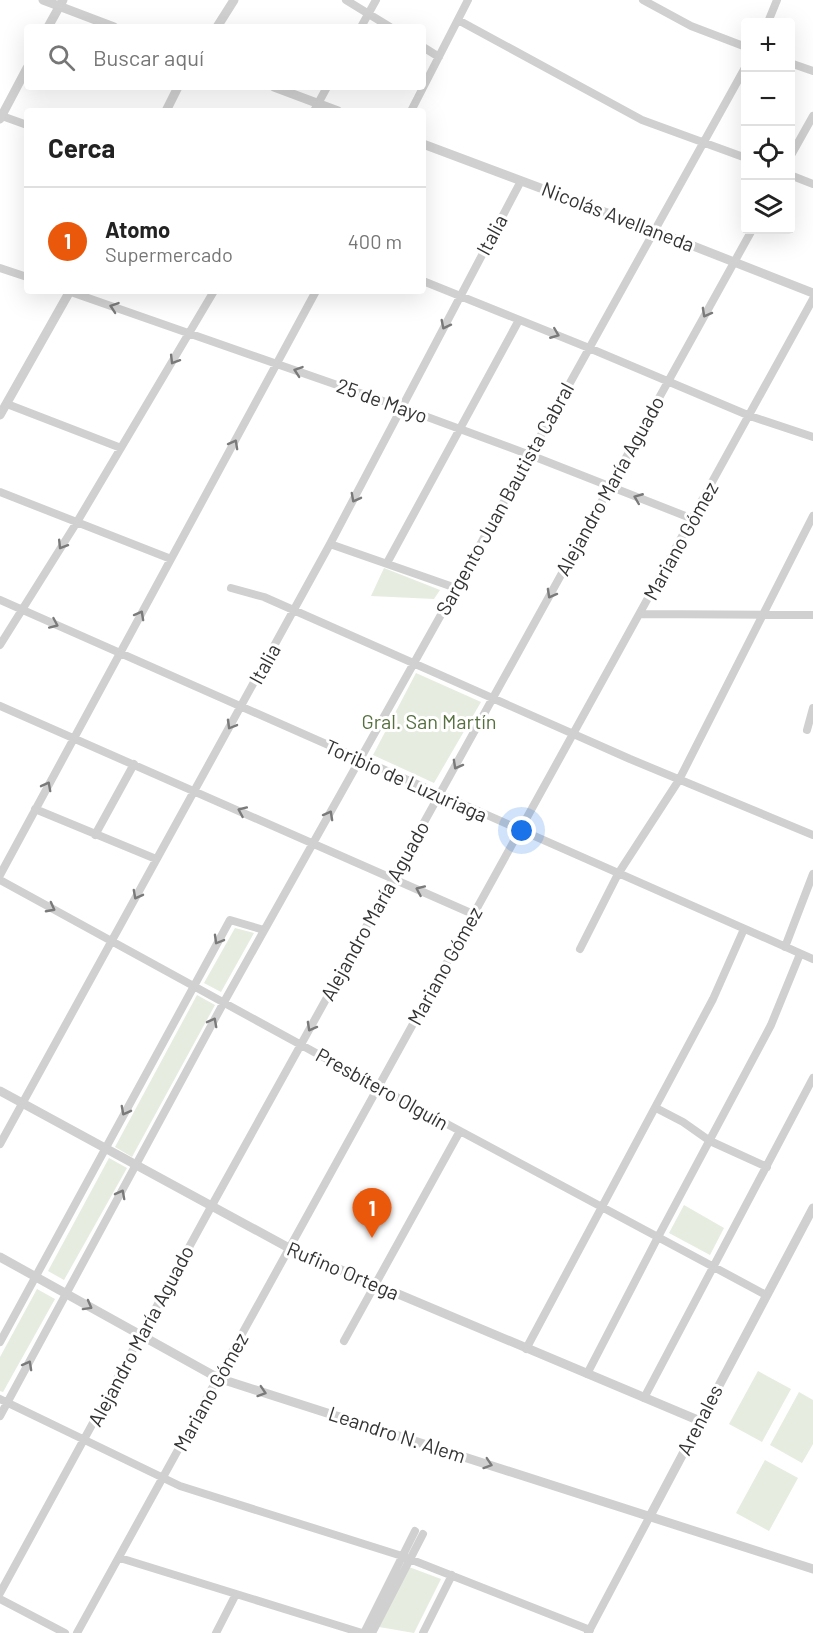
<!DOCTYPE html>
<html lang="es">
<head>
<meta charset="utf-8">
<style>
  :root { --surface:#fff; --page:#f6f6f6; --text:#222; --muted:#767676; --line:#e0e0e0; --accent:#ea580c }
  body { margin:0; font-family:Barlow,sans-serif; background:var(--page); color:var(--text) }
  .controls { position:absolute; right:18px; top:18px; display:grid; overflow:hidden; border-radius:6px; box-shadow:0 6px 24px #0002 }
  .controls button { width:54px; height:54px; display:grid; place-items:center; padding:0; border:0; border-bottom:2px solid var(--line); background:var(--surface); color:var(--text); font:30px sans-serif }
  .you { position:absolute; left:522px; top:831px; width:21px; height:21px; margin:-15px; border:4px solid #fff; border-radius:50%; background:#1a73e8; box-shadow:0 0 0 9px #1a73e833 }
  .badge { display:grid; place-items:center; width:39px; height:39px; border-radius:50%; background:var(--accent); color:#fff; font-size:20px; font-weight:700 }
  .pin { position:absolute; translate:-50% -50px; filter:drop-shadow(0 2px 3px #0008) }
  .pin::after { content:''; position:absolute; top:32px; width:21px; height:18px; background:inherit; clip-path:polygon(0 0,100% 0,50% 100%) }
  .list { margin:0; padding:0; list-style:none }
  h2 { display:flex; justify-content:space-between; align-items:center; height:78px; margin:0; padding:0 24px; font-size:26px }
  h2 small { font-size:20px; font-weight:400; color:var(--muted) }
  .list li { display:grid; grid-template-columns:39px 1fr auto; gap:18px; align-items:center; box-sizing:border-box; height:108px; padding:0 24px; border-top:2px solid var(--line) }
  .list b { display:block; font-size:22px; white-space:nowrap }
  .list p { margin:0; font-size:20px; white-space:nowrap; color:var(--muted) }
  .list em { font-size:20px; font-style:normal; color:var(--muted) }
  .icon { flex:none; width:33px; height:33px; fill:none; stroke:currentColor; stroke-width:2; stroke-linecap:round; stroke-linejoin:round }
  .map { position:relative; flex:none; width:813px; height:1633px; overflow:hidden }
  .search { position:absolute; background:var(--surface); box-shadow:0 6px 24px #0002; left:24px; top:24px; width:402px; height:66px; display:flex; align-items:center; gap:15px; box-sizing:border-box; padding:0 21px; border-radius:6px; color:var(--muted); font-size:22px }
  .panel { position:absolute; background:var(--surface); box-shadow:0 6px 24px #0002; left:24px; top:108px; width:402px; height:186px; border-radius:6px }
  .map>svg:first-child { display:block }
</style>
</head>
<body>
<div class="map">
<svg width="813" height="1633" viewBox="0 0 813 1633">
  <rect width="100%" height="100%" fill="#fff"/>
  <path fill="#e6ecdf" d="M384,568L440,590L434,599L371,596Z
    M416,673L481,702L434,783L373,755Z
    M235,928L254,933L221,992L204,983Z
    M197,995L215,1005L132,1157L115,1147Z
    M109,1158L127,1168L64,1280L48,1271Z
    M684,1205L724,1228L710,1255L669,1233Z
    M37,1289L55,1299L3,1392L0,1391V1357Z
    M758,1371L791,1389L762,1442L729,1424Z
    M799,1392L813,1400V1444L802,1463L770,1445Z
    M765,1460L798,1478L769,1531L736,1513Z
    M409,1567L441,1579L414,1633L379,1627Z"/>
  <g fill="none" stroke-linecap="round" stroke-linejoin="round">
    <path stroke="#d0d0d0" stroke-width="8" d="M346,0L390,27
      M643,0L691,26L746,47
      M458,20L642,120L746,158
      M768,22L777,0
      M361,27L376,0
      M423,47L439,57
      M790,63L813,71
      M314,111L327,87
      M411,111L468,0
      M2,116L27,125
      M790,157L813,116
      M790,175L813,184
      M0,268L27,277
      M423,281L589,348L750,416L813,437
      M68,291L403,408L530,455L693,519
      M7,404L121,448
      M0,492L171,559
      M330,544L456,588
      M387,563L519,320
      M231,588L264,597L630,759L813,835
      M0,600L813,959
      M641,614L813,615
      M0,645L77,522L214,291
      M0,706L473,914
      M807,730L813,708
      M35,809L156,859
      M95,835L134,764
      M0,875L316,291
      M0,880L378,1087L766,1295
      M785,947L813,874
      M580,949L618,874L679,780L813,516
      M656,1108L683,1122L710,1141L767,1167
      M0,1144L330,544L521,181
      M344,1341L460,1131
      M0,1342L230,920L264,930
      M526,1349L713,999L744,929
      M587,1374L658,1237L771,1025L800,954
      M644,1398L813,1078
      M0,1399L180,1486L402,1556L590,1630
      M0,1416L224,1002L456,588L746,66
      M120,1558L362,1633
      M0,1593L211,1207L752,230
      M0,1599L65,1633
      M77,1633L813,299
      M216,1633L236,1594
      M364,1633L415,1531
      M372,1633L423,1534
      M423,1633L452,1575
      M588,1633L650,1516"/>
    <path stroke="#d0d0d0" stroke-width="9" d="M43,0L114,27
      M48,27L63,0
      M217,27L234,0
      M274,87L338,111
      M166,111L178,87
      M0,119L27,68
      M423,144L655,231L813,293
      M0,415L70,291
      M0,1091L289,1248L700,1421
      M0,1257L218,1378L813,1569
      M650,1516L813,1208"/>
  </g>
  <defs><path id="oneway-chevron" d="M-2-3.5L2.5 0L-2 3.5" fill="none" stroke-width="1.6" stroke-linecap="round" stroke-linejoin="round" transform="scale(1.5)"/></defs>
  <g stroke="#7a7a7a">
    <use href="#oneway-chevron" transform="translate(114 307) rotate(-161)"/>
    <use href="#oneway-chevron" transform="translate(706 313) rotate(119)"/>
    <use href="#oneway-chevron" transform="translate(445 325) rotate(117)"/>
    <use href="#oneway-chevron" transform="translate(555 334) rotate(22)"/>
    <use href="#oneway-chevron" transform="translate(174 360) rotate(121)"/>
    <use href="#oneway-chevron" transform="translate(298 371) rotate(-161)"/>
    <use href="#oneway-chevron" transform="translate(234 444) rotate(-61)"/>
    <use href="#oneway-chevron" transform="translate(355 498) rotate(118)"/>
    <use href="#oneway-chevron" transform="translate(638 498) rotate(-158)"/>
    <use href="#oneway-chevron" transform="translate(62 545) rotate(122)"/>
    <use href="#oneway-chevron" transform="translate(551 594) rotate(119)"/>
    <use href="#oneway-chevron" transform="translate(140 615) rotate(-61)"/>
    <use href="#oneway-chevron" transform="translate(54 624) rotate(24)"/>
    <use href="#oneway-chevron" transform="translate(231 725) rotate(120)"/>
    <use href="#oneway-chevron" transform="translate(457 765) rotate(119)"/>
    <use href="#oneway-chevron" transform="translate(47 786) rotate(-62)"/>
    <use href="#oneway-chevron" transform="translate(242 811) rotate(-156)"/>
    <use href="#oneway-chevron" transform="translate(329 815) rotate(-61)"/>
    <use href="#oneway-chevron" transform="translate(420 890) rotate(-156)"/>
    <use href="#oneway-chevron" transform="translate(137 895) rotate(118)"/>
    <use href="#oneway-chevron" transform="translate(51 908) rotate(28)"/>
    <use href="#oneway-chevron" transform="translate(218 940) rotate(120)"/>
    <use href="#oneway-chevron" transform="translate(213 1022) rotate(-62)"/>
    <use href="#oneway-chevron" transform="translate(311 1027) rotate(119)"/>
    <use href="#oneway-chevron" transform="translate(125 1111) rotate(118)"/>
    <use href="#oneway-chevron" transform="translate(121 1194) rotate(-62)"/>
    <use href="#oneway-chevron" transform="translate(88 1306) rotate(29)"/>
    <use href="#oneway-chevron" transform="translate(28 1365) rotate(-61)"/>
    <use href="#oneway-chevron" transform="translate(262 1392) rotate(18)"/>
    <use href="#oneway-chevron" transform="translate(488 1464) rotate(18)"/>
  </g>
  <g text-anchor="middle" stroke-width="6" stroke-linejoin="round" paint-order="stroke">
    <g font-size="20" fill="#333" stroke="#fff">
      <text transform="translate(618 217) rotate(21)" y="7">Nicolás Avellaneda</text>
      <text transform="translate(492 235) rotate(-62)" y="7">Italia</text>
      <text transform="translate(382 401) rotate(20)" y="7">25 de Mayo</text>
      <text transform="translate(610 486) rotate(-61)" y="7">Alejandro María Aguado</text>
      <text transform="translate(505 499) rotate(-61)" y="7">Sargento Juan Bautista Cabral</text>
      <text transform="translate(681 541) rotate(-61)" y="7">Mariano Gómez</text>
      <text transform="translate(265 664) rotate(-61)" y="7">Italia</text>
      <text transform="translate(406 781) rotate(24)" y="7">Toribio de Luzuriaga</text>
      <text transform="translate(375 911) rotate(-61)" y="7">Alejandro María Aguado</text>
      <text transform="translate(445 966) rotate(-61)" y="7">Mariano Gómez</text>
      <text transform="translate(382 1089) rotate(29)" y="7">Presbítero Olguín</text>
      <text transform="translate(343 1271) rotate(23)" y="7">Rufino Ortega</text>
      <text transform="translate(141 1336) rotate(-62)" y="7">Alejandro María Aguado</text>
      <text transform="translate(211 1392) rotate(-61)" y="7">Mariano Gómez</text>
      <text transform="translate(700 1420) rotate(-63)" y="7">Arenales</text>
      <text transform="translate(397 1435) rotate(18)" y="7">Leandro N. Alem</text>
    </g>
    <g font-size="20" fill="#56703f" stroke="#fff">
      <text x="429" y="729">Gral. San Martín</text>
    </g>
  </g>
</svg>
<div class="controls">
<button>+</button>
<button>−</button>
<button><svg class="icon" aria-label="locate" viewBox="0 0 24 24"><circle cx="12" cy="12" r="6"/><path d="M12 2v4M12 18v4M2 12h4M18 12h4"/></svg></button>
<button><svg class="icon" aria-label="layers" viewBox="0 0 24 24"><path d="M12 4l9 5-9 5-9-5zM3 14l9 5 9-5"/></svg></button>
</div>
<div class="you"></div>
<div class="pin badge" style="left:372px;top:1238px">1</div>
<div class="search"><svg class="icon" aria-label="search" viewBox="0 0 24 24"><circle cx="10" cy="10" r="6"/><path d="M15 15l6 6"/></svg>Buscar aquí</div>
<section class="panel">
<h2>Cerca<small></small></h2>
<ul class="list">
<li><span class="badge">1</span><div><b>Atomo</b><p>Supermercado</p></div><em>400 m</em></li>
</ul>
</section>
</div>
</body>
</html>
